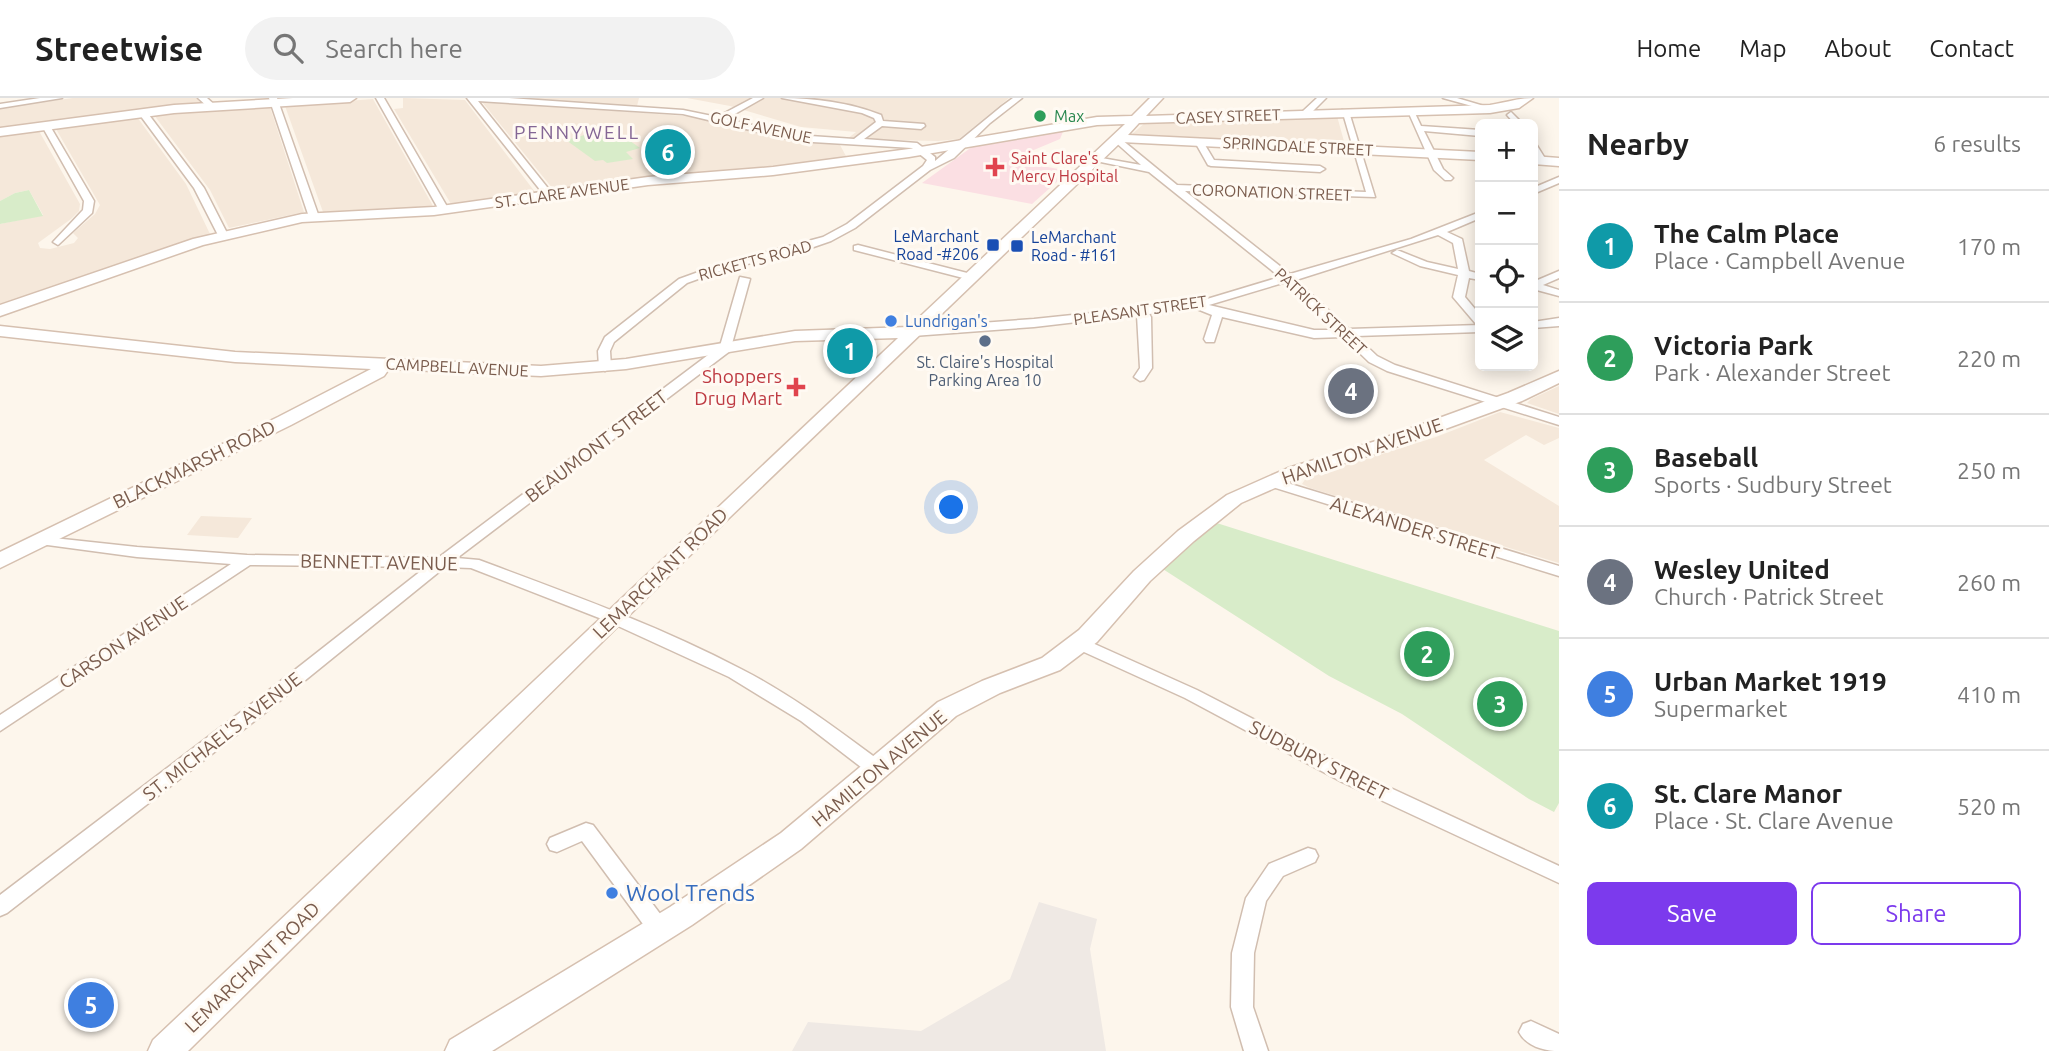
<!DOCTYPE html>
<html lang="en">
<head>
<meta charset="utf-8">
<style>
  :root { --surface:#fff; --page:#f2f2f2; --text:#222; --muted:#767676; --line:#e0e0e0; --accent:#7c3aed }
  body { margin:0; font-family:Ubuntu,sans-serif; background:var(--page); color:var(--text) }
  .controls { position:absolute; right:21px; top:21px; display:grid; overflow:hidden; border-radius:10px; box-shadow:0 4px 18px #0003 }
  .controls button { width:63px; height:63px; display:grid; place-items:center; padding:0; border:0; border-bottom:2px solid var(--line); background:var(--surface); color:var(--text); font:35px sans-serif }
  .you { position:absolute; left:952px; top:410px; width:24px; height:24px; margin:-18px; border:5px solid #fff; border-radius:50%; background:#1a73e8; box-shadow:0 0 0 10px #1a73e833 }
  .badge { display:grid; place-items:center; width:46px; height:46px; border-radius:50%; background:var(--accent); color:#fff; font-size:23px; font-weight:700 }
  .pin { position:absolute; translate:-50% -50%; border:4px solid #fff; box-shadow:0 2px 7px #0006 }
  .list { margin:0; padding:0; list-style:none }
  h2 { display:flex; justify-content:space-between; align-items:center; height:91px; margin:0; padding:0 28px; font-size:30px }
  h2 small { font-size:23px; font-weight:400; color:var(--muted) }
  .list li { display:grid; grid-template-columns:46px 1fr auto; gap:21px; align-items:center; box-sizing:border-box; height:112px; padding:0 28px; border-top:2px solid var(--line) }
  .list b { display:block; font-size:26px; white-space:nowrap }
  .list p { margin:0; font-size:23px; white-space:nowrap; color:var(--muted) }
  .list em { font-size:23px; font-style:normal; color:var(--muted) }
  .actions { display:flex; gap:14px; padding:21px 28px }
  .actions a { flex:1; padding:16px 0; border:2px solid var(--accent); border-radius:10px; text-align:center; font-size:24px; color:var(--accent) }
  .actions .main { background:var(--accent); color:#fff }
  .icon { flex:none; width:38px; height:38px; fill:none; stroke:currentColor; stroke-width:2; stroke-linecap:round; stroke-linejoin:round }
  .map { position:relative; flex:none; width:1559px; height:953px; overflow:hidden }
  header { display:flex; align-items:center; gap:42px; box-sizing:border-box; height:98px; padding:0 35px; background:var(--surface); border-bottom:2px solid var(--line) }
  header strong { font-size:33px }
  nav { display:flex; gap:38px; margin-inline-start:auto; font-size:24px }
  .search { width:490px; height:63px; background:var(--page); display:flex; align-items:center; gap:18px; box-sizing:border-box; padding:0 24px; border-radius:38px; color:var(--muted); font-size:26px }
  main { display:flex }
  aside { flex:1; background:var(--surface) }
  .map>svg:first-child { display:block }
</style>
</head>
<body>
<header>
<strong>Streetwise</strong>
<div class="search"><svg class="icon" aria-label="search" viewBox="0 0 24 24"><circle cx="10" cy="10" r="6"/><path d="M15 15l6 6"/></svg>Search here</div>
<nav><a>Home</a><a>Map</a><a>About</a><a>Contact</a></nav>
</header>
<main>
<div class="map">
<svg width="1559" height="953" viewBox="0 0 1559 953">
  <rect width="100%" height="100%" fill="#fdf6ec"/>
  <path fill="#f5e8da" d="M73,0H199L208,7L0,33V10Z
    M403,0L465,2L535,94L451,106L394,11L403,10Z
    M508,0H639L637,8Z
    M687,0H1009L959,41L938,43L847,41L856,34L801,29L730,8Z
    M373,1L433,108L424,110L323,114L285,8Z
    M485,3L697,19L783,40L840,47L847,60L553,91L482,4Z
    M270,9L304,114L229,130L210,92L154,17Z
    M1337,18L1345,47L1131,37L1146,24Z
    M137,19L186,86L210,136L0,207V126L43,117L29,92L15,95L0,103V37L39,33L80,106L79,113L71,121L38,145L40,150L50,151L74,145L78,140L73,135L95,116L100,107L56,31Z
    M1559,288V316L1527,305L1531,301Z
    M1500,314L1559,330V340L1544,347L1526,337L1484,362L1559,408V465L1310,390L1302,386L1306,380L1436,339Z
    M201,418L252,420L238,440L187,437Z"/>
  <path fill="#efe9e4" d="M1039,804L1097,821L1090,851L1106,953H792L808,924L921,933L1010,881Z"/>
  <path fill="#fbdfe3" d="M1064,31L1060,41L1029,54L1021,64L1069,73L1032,106L922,85L976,46Z"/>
  <path fill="#d8ecc9" d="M603,32L626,40L640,50L626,54L633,61L607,65L603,62L595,63L566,42Z
    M29,92L43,118L0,126V103L15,95Z
    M1204,421L1559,533V705L1554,714L1529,701L1402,616L1329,578L1155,466Z"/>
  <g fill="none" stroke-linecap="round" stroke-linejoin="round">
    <g stroke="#d1beb0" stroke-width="3">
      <path id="street" d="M40,0H62L0,10V6Z
        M198,0H207L217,9L210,11Z
        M269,0H277L319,119L318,121L309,119Z
        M376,0H384L449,112L447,114L439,112Z
        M467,0H509L683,12L717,19L753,0H763L726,21L796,37L854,41L876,24L874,20L862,15L782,0C814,0 851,5 881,17L883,23L924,26L925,28L921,31L882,28L864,41L917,45L935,59V63L1002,8L1013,0H1022L990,25L954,60L930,72L855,130L831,143L805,152L723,172L687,185L614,244L610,253L611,269L605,273L599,269L598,253L605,239L679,181L715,168L823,139L847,126L923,68L927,62L912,50L796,43L683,16L478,3L551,94V98H545Z
        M1317,0H1326L1309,17H1303V13Z
        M1443,0H1457L1494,11L1490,13Z
        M1407,11H1413L1421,28L1480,32V38L1424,33L1443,71L1453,80L1451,82H1445L1434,72Z
        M1342,12L1349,14L1375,99L1185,93L1290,176L1411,141L1480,114V120L1447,134L1462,141L1469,173L1480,176V182L1469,180L1465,199L1480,217V234L1356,238L1377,258L1395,267L1559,319V327L1387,273L1369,264L1343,239L1314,240L1222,219L1214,244H1206L1204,241L1212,217L1197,211L1149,216L1151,219L1152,270L1144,282L1140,283L1134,279L1140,270L1137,217L1034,229L913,238L907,234L913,230L1034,221L1197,204L1280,179L1149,74L1091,62L1096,59L1141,67L1113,42V38L1116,37L1177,87L1366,94ZM1438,137L1453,145L1458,171L1427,164L1397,152L1392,155L1420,168L1458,177L1453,199L1476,226L1480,227L1349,231L1296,182ZM1286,184L1336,232H1314L1209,207Z
        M140,13H146L204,90L228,137L227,139L218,137L194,90L140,17Z
        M1511,14L1523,26H1515L1507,17Z
        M46,25L50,28L94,103L92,115L58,147L53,144L83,112L84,103L42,28Z
        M1199,41L1202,42L1214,62L1320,68L1325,71L1320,74L1211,68L1208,67L1195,44Z
        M1533,45L1536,46L1546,62L1544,64L1536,62L1533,55Z
        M1559,79V85L1533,96V90Z
        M858,147L975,177L976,179L971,182L854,152V148Z
        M1559,173V180L1543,187L1559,192V198L1533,191V184Z
        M740,179L750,181L730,253L457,460L479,462C567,495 657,527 741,571C792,597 838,632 884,666L886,671L884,676L877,678L870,676L801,623L729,579L607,523L471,470L445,469L266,614L7,815L0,818V797L254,604L426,469L250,467L0,633V617L231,466L137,459L40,446L32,441L35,438L137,449L247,457L438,460L720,248Z
        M1559,220V228L1533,230V224Z
        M1271,380L1559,468V478L1266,387L1264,384Z
        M1079,539L1197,592L1356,674L1559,768V785L1342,684L1185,600L1073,549L1071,545Z
        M586,725L593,727L667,825L670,831L667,837L659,840L651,837L582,743L557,754L550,752L547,746L550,740Z
        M1308,750L1315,752L1318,758L1315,764L1283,778L1266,803L1254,855L1253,909L1268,953H1244L1231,909L1232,855L1246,800L1269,766Z
        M1531,923L1559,936V953C1544,953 1526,948 1519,934L1523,926Z"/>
    </g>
    <g stroke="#d6c0b0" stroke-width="3">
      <path id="secondary" d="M293,0H356L350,4L174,15L0,38V30L174,7Z
        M1150,0H1163L1146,18L1490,7C1505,5 1518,0 1533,0L1519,10L1490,15L1139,25L1128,37L1480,54V62L1121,44L680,467L188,953H148L153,942L898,240L795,243L626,271L541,278L389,271L384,278L291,327L0,470V454L278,319L371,271L235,264L0,238V228L235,254L541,268L626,261L795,233L909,229L1125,26L1097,27L909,59L773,77L648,87L434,117L302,124L203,147L0,218V207L193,141L302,116L434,109L648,79L773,69L909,51L1097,19L1132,18Z
        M1533,58L1559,60V68L1533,66Z
        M1559,273V285L1522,303L1390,351L1302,378L1241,405L1194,443L1150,483L1097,544L1060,572L1000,595L956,618L801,751L692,827L492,953H445L450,942L670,809L781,735L938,604L982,583L1042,560L1079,532L1134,473L1178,433L1227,397L1288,370L1376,343L1508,295Z"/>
    </g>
    <use href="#street" fill="#fff" fill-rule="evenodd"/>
    <use href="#secondary" fill="#fff" fill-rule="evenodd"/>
  </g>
  <circle fill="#2e9e5b" stroke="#fffaf3" stroke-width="2.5" cx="1040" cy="18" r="7"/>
  <g fill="#e0444e" stroke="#fffaf3" stroke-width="2.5">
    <path d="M991.5 58.5h7v7h7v7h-7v7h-7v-7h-7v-7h7z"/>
    <path d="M792.5 278.5h7v7h7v7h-7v7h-7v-7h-7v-7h7z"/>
  </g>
  <g fill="#1a4fb4" stroke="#fffaf3" stroke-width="2.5">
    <rect x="986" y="140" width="14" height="14" rx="3.5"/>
    <rect x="1010" y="141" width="14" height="14" rx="3.5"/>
  </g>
  <g fill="#3f7fe0" stroke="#fffaf3" stroke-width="2.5">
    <circle cx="891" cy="223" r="7"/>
    <circle cx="612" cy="795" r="7"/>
  </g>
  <circle fill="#5c6f8a" stroke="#fffaf3" stroke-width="2.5" cx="985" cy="243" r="7"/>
  <g text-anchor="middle" stroke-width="6" stroke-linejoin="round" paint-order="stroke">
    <g font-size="16" fill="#27864d" stroke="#fffaf3" text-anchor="start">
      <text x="1054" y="24">Max</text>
    </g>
    <g font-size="16" fill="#7a5c4d" stroke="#fffaf3">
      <text transform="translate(1228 18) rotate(-2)" y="6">CASEY STREET</text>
      <text transform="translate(761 29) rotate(12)" y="6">GOLF AVENUE</text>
      <text transform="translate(1298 48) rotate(3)" y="6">SPRINGDALE STREET</text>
      <text transform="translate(1272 94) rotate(2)" y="6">CORONATION STREET</text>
      <text transform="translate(562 95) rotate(-8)" y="6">ST. CLARE AVENUE</text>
      <text transform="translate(755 162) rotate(-15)" y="6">RICKETTS ROAD</text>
      <text transform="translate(1140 212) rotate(-8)" y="6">PLEASANT STREET</text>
      <text transform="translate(1321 213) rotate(43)" y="6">PATRICK STREET</text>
      <text transform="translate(457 269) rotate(3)" y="6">CAMPBELL AVENUE</text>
    </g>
    <g font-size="16" fill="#be3a42" stroke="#fffaf3" text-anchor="start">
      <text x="1011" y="66">Saint Clare's<tspan x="1011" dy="18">Mercy Hospital</tspan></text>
    </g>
    <g font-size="16" fill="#164399" stroke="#fffaf3" text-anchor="end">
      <text x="979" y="144">LeMarchant<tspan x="979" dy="18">Road -#206</tspan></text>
      <text x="1031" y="145" text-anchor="start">LeMarchant<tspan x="1031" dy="18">Road - #161</tspan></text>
    </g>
    <g font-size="16" fill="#366cbe" stroke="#fffaf3" text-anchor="start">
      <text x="905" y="229">Lundrigan's</text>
    </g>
    <g font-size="16" fill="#4e5e75" stroke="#fffaf3">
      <text x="985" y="270">St. Claire's Hospital<tspan x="985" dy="18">Parking Area 10</tspan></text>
    </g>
    <g font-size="19" letter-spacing="2" fill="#846695" stroke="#fffaf3">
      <text x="577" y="41">PENNYWELL</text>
    </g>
    <g font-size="19" fill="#be3a42" stroke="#fffaf3" text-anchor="end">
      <text x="782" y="285">Shoppers<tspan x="782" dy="22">Drug Mart</tspan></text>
    </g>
    <g font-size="19" fill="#7a5c4d" stroke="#fffaf3">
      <text transform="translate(596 348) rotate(-37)" y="7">BEAUMONT STREET</text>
      <text transform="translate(1362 353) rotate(-19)" y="7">HAMILTON AVENUE</text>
      <text transform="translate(194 366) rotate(-26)" y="7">BLACKMARSH ROAD</text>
      <text transform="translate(1415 430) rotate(17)" y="7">ALEXANDER STREET</text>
      <text transform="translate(379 464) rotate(1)" y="7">BENNETT AVENUE</text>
      <text transform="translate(660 475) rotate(-44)" y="7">LEMARCHANT ROAD</text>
      <text transform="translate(123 544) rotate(-34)" y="7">CARSON AVENUE</text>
      <text transform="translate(222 638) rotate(-38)" y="7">ST. MICHAEL'S AVENUE</text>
      <text transform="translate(1319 662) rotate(27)" y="7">SUDBURY STREET</text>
      <text transform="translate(879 670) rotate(-40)" y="7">HAMILTON AVENUE</text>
      <text transform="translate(252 869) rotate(-44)" y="7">LEMARCHANT ROAD</text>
    </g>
    <g font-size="23" fill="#366cbe" stroke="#fffaf3" text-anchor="start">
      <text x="626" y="803">Wool Trends</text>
    </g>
  </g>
</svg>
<div class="controls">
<button>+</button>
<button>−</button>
<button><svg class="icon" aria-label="locate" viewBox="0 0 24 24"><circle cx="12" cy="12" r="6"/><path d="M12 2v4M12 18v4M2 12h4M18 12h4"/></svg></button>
<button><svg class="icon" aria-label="layers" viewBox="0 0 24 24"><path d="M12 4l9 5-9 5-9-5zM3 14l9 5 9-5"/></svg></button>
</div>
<div class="you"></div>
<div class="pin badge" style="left:850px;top:253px;background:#0f9aa8">1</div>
<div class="pin badge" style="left:1427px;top:556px;background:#2e9e5b">2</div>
<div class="pin badge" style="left:1500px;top:606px;background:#2e9e5b">3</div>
<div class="pin badge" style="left:1351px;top:293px;background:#6b7280">4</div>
<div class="pin badge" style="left:91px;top:907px;background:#3f7fe0">5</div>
<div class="pin badge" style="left:668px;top:54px;background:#0f9aa8">6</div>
</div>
<aside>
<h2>Nearby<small>6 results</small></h2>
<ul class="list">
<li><span class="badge" style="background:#0f9aa8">1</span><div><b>The Calm Place</b><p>Place · Campbell Avenue</p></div><em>170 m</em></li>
<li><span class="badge" style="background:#2e9e5b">2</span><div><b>Victoria Park</b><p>Park · Alexander Street</p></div><em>220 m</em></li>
<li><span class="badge" style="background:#2e9e5b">3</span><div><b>Baseball</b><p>Sports · Sudbury Street</p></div><em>250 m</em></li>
<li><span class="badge" style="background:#6b7280">4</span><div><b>Wesley United</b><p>Church · Patrick Street</p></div><em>260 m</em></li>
<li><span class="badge" style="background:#3f7fe0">5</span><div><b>Urban Market 1919</b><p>Supermarket</p></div><em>410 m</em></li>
<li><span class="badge" style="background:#0f9aa8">6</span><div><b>St. Clare Manor</b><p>Place · St. Clare Avenue</p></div><em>520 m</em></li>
</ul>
<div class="actions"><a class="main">Save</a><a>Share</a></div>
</aside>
</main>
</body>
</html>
